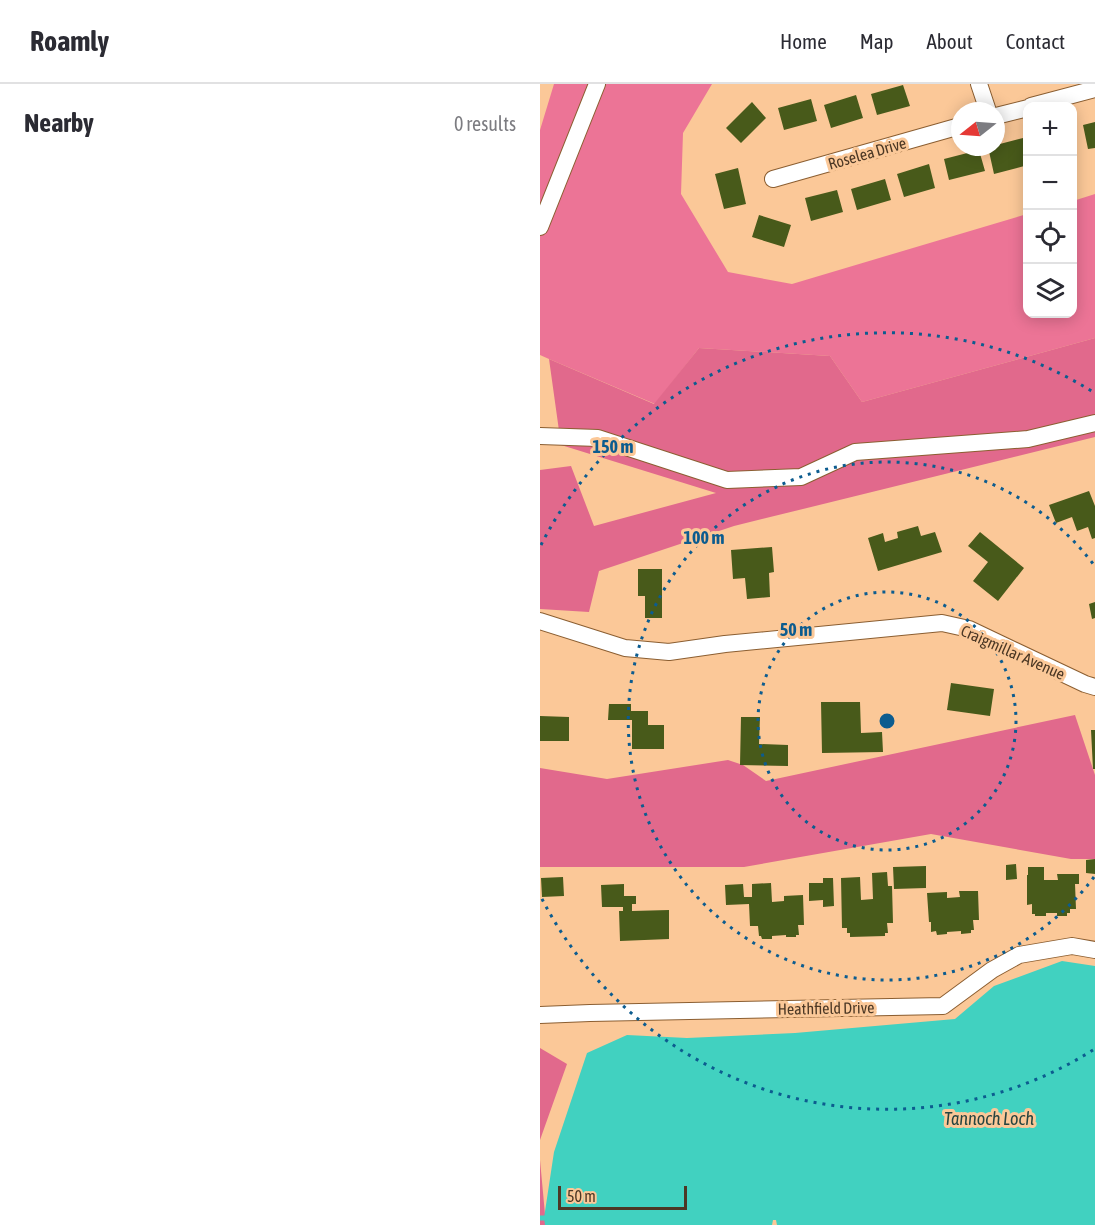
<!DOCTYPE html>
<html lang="en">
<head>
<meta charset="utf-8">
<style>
  :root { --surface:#fff; --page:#f7f7f7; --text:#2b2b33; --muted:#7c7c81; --line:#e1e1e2 }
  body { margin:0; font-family:"Asap Condensed",sans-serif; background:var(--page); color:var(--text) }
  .controls { position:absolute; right:18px; top:18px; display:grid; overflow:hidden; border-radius:12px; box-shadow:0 3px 15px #0003 }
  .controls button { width:54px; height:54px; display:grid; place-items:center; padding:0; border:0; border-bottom:2px solid var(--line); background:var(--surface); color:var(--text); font:30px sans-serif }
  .compass { position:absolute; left:411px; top:18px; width:54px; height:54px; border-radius:50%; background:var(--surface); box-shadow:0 3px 15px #0003; rotate:253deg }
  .scale { position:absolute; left:18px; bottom:15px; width:129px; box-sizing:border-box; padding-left:6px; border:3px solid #4c3825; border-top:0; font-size:16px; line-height:21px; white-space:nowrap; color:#4c3825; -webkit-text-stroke:4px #fbc898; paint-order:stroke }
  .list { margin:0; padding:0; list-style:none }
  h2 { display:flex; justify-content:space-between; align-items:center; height:78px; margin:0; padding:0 24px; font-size:26px }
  h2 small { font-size:20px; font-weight:400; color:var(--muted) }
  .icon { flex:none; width:33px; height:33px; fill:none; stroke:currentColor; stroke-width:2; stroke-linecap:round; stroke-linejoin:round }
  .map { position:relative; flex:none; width:555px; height:1141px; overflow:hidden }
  header { display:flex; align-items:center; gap:36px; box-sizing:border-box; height:84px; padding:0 30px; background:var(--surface); border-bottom:2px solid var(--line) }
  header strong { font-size:28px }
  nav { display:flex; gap:33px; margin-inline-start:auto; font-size:21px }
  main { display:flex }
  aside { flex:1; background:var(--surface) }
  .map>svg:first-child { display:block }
</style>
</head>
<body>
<header>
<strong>Roamly</strong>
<nav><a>Home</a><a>Map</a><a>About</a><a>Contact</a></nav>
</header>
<main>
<aside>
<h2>Nearby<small>0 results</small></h2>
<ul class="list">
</ul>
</aside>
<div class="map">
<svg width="555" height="1141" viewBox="0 0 555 1141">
  <rect width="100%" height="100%" fill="#fbc898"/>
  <path fill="#ec7496" d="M14,0H172L143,49L141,110L188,188L252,200L487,130L488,230H532L533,117L555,110V254L322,318L290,272L159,264L115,320L9,275L0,271V46Z"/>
  <path fill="#e1698c" d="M555,254V353L194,442L59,487L49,528L0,525V386L31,382L54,442L176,409L21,361L9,275L114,320L159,264L290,272L322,318Z
    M535,631L555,691V775H531L391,750L204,783H0V684L67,695L188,676L203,681L226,697Z
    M0,964L27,980L0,1056Z
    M0,1076L6,1141H0Z"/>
  <path fill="#41d1c0" d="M522,877L555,882V1141H237L236,1136H233L232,1141H5L4,1134L14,1068L47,969L87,951L147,954L255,949L415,935L454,902Z"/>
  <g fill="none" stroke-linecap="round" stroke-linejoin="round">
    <path stroke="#41d1c0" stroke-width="5" d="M0,1134H4"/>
  </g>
  <path fill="#485a1a" d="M363,1L370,22L337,31L331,10Z
    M316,11L323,34L291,44L284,21Z
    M271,15L277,37L244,46L238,24Z
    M212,18L226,34L201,59L186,44Z
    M555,38V64L548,65L543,41Z
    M483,54L488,71V81L454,90L448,63H456V61Z
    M439,66L445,87L409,96L404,75Z
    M389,80L395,104L364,113L357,90Z
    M198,84L206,120L184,125L175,90Z
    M345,95L351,116L317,126L311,105Z
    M297,106L303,128L271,137L265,114Z
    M219,131L251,141L244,163L212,153Z
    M549,407L555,422V454L552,455L548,443L537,447L532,433L516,439L509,421Z
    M378,442L381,452L395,448L402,468L338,487L328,454L343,449L345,458L358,454L357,448Z
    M440,448L484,484L458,517L433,497L448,478L428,462Z
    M232,463L234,488L229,489L230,513L207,515L205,494L193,495L191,466Z
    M98,485H122V534H105V512H98Z
    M555,518V534L552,535L549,520Z
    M411,599L454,605L450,632L407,626Z
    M281,618H320L321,649L342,648L343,668L282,669Z
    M69,620H91V627H108V641H124V665H92V636H68Z
    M0,632L29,633V657H0Z
    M201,633H220L219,660L248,661V682L200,681Z
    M551,646H555V685H553Z
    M555,775V790L546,789V776Z
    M476,780L477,795L466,796V781Z
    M386,782V804L354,805L353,783Z
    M488,783H504V796H518L517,790H539V800H535L536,825H530V829H527V832H517V829H506V832H495V830H492V820L487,821V791H488Z
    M347,788L348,802H352L353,839H347L348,849H345V852L310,853V849H307V844H302L301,794L320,793L321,816L333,815L332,789Z
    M23,793L24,812L2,813L1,794Z
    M283,794H293L294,822L283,823V816L269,817V799H283Z
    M231,799L232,818L244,817V812L263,811L264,841H258L259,851H256V853H246V851L232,852V855H222L221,852H219L218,842H210L209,820L186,821L185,801L203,800L204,813H212V800Z
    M84,800V812H96V820H92V827L129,826V855L80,857L79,827H83V823H62L61,801Z
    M419,807H438L439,836H433L434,846H431V849L421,850V847L407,848V850L397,851L396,847L391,848V838H389L387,809L407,808V814L420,813Z"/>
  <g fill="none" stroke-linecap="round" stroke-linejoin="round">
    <g stroke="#8b5e31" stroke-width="18">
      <path id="minor" d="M439,0L448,27
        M491,22L555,5
        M456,32L488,24
        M233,95L420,42
        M0,143L57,0
        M0,352L58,354L187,396L261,393L315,368L488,355L555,339
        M0,537L85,564L129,568L185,560L402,539L429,545L545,600L555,603
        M0,931L50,929L403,922L452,886L479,871L532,862L555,866"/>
    </g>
    <use href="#minor" stroke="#fff" stroke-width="16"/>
  </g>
  <g fill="none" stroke="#0c5c8f" stroke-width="3" stroke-dasharray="3 6">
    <circle cx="347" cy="637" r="129"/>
    <path d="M554 793A259 259 0 1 1 554 481"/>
    <path d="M553 966A388 388 0 0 1 1 813M1 461A388 388 0 0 1 553 308"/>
  </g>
  <g text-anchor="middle" stroke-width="6" stroke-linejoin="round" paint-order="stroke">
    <g font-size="16" fill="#4c3825" stroke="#fbc898">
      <text transform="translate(327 69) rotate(-16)" y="6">Roselea Drive</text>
      <text transform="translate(473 568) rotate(24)" y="6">Craigmillar Avenue</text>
      <text transform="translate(286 924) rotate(-1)" y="6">Heathfield Drive</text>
    </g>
    <g font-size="18" font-style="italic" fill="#274440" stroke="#fbc898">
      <text x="449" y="1041">Tannoch Loch</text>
    </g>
  </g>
  <circle cx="347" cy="637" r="9" fill="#0c5c8f" stroke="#fbc898" stroke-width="3"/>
  <g font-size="18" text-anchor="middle" font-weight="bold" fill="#0c5c8f" stroke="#fbc898" stroke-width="6" stroke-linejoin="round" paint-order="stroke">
    <text x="73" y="369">150 m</text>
    <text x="164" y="460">100 m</text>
    <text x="256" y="552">50 m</text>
  </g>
</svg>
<div class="controls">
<button>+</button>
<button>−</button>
<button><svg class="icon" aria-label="locate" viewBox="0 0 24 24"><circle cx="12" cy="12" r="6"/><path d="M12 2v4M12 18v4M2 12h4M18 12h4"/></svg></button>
<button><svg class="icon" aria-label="layers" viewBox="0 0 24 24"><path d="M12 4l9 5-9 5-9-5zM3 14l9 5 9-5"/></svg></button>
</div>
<svg class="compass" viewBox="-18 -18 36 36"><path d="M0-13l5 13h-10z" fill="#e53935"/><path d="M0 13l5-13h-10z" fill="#7c7c81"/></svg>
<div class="scale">50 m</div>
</div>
</main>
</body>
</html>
